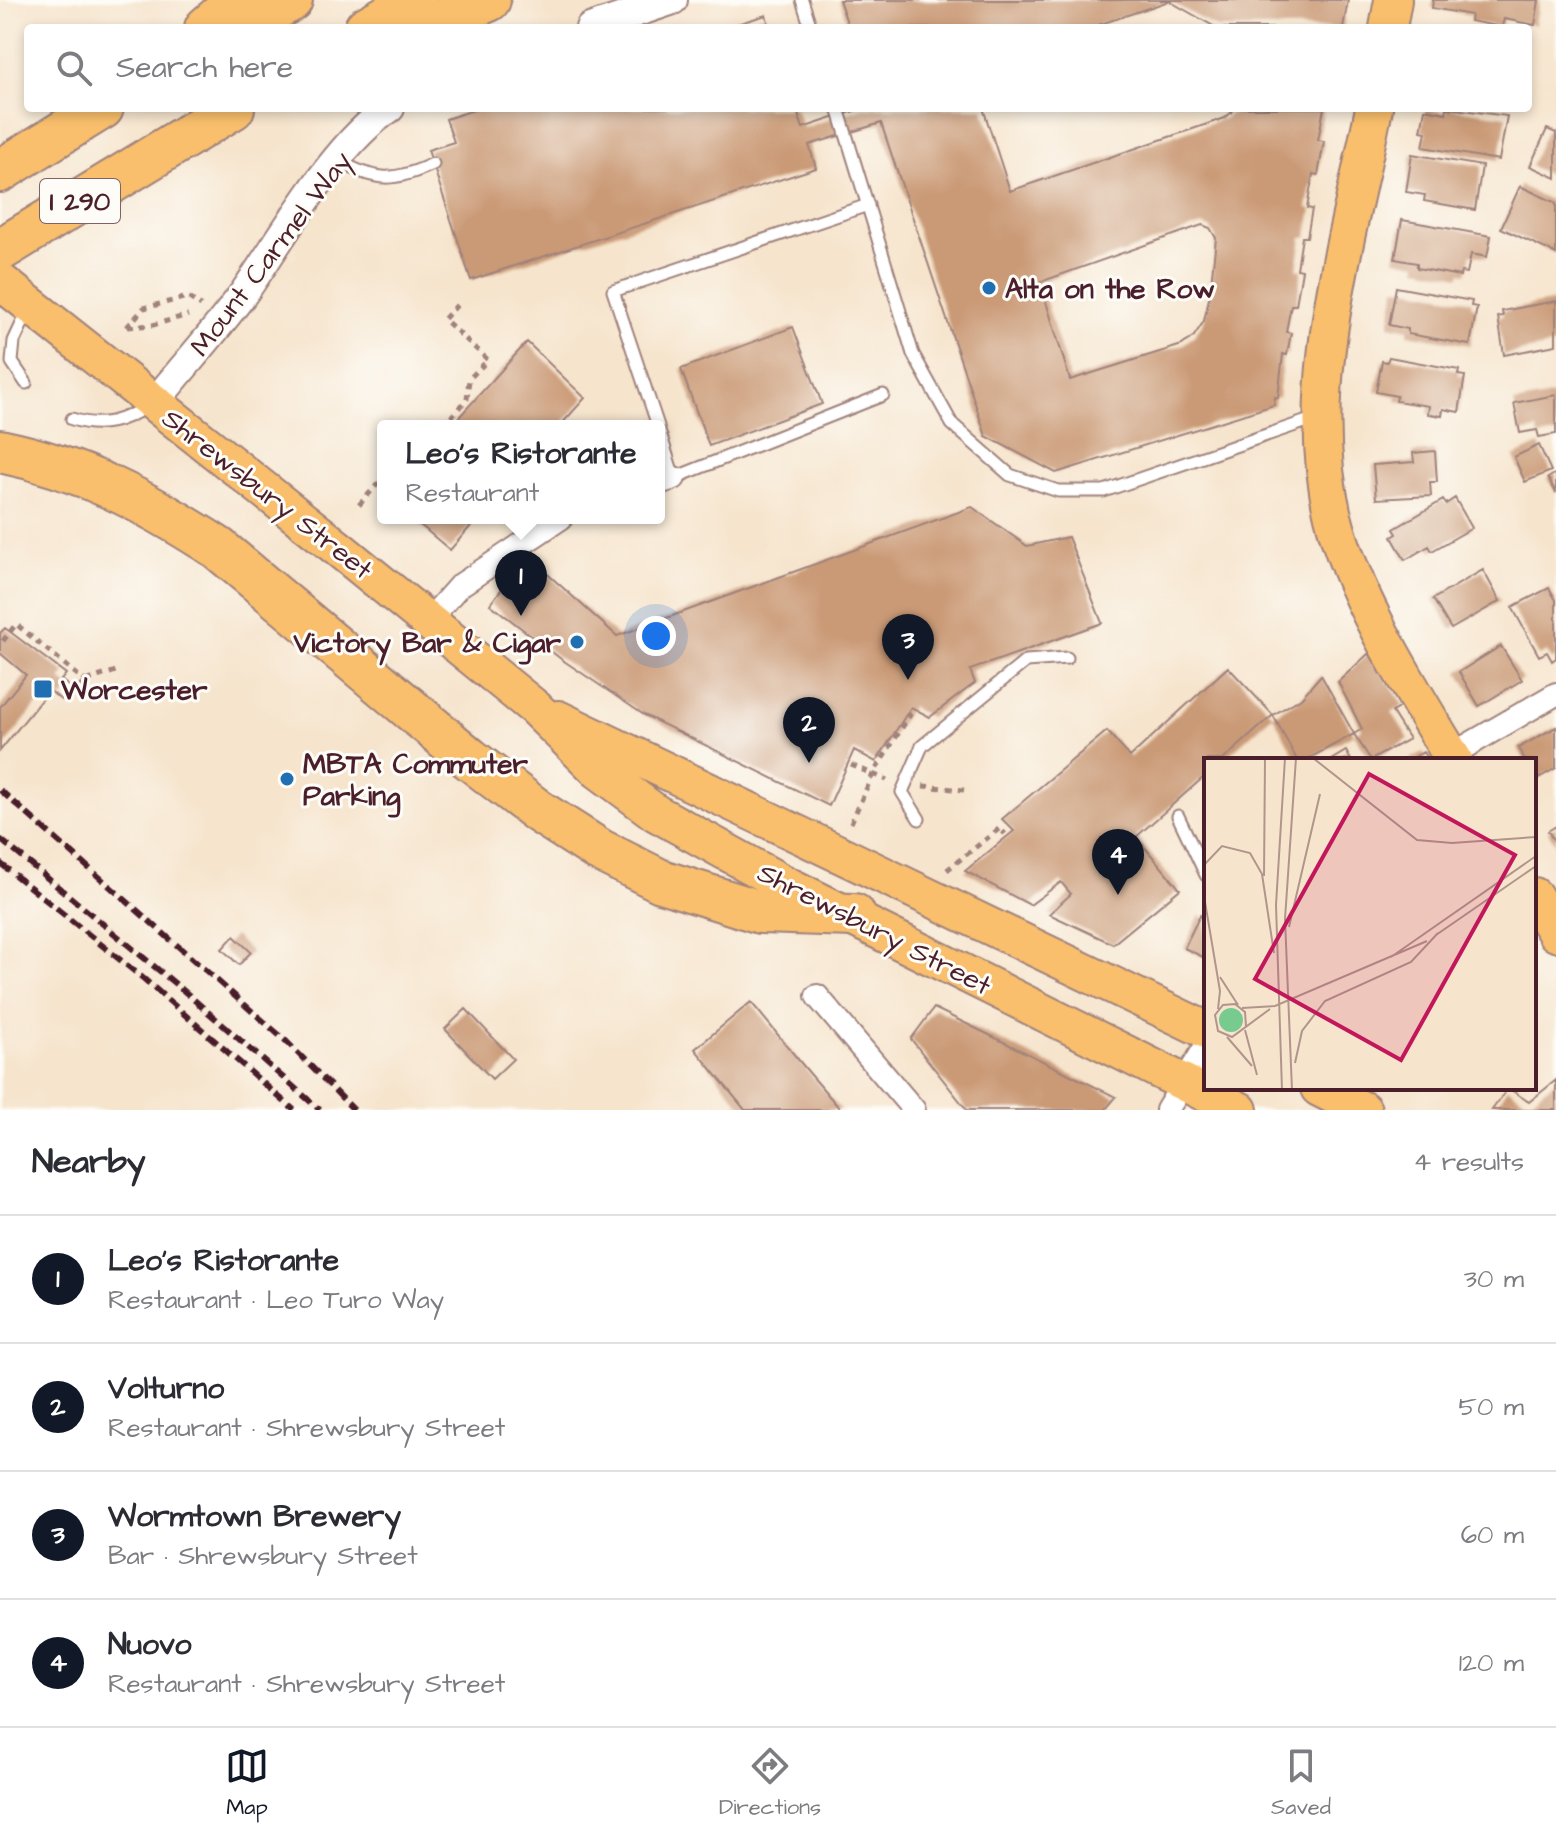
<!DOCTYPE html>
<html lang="en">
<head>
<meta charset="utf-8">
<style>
  :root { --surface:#fff; --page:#f2f2f3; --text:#2b2b33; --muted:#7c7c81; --line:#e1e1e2; --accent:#111827 }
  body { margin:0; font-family:"Architects Daughter",sans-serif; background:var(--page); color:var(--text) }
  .you { position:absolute; left:656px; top:636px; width:28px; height:28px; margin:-20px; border:6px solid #fff; border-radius:50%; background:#1a73e8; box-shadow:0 0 0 12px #1a73e833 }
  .badge { display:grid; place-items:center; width:52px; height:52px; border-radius:50%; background:var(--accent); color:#fff; font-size:26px; font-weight:700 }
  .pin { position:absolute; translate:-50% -66px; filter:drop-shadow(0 2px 4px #0008) }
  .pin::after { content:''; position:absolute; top:42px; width:28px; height:24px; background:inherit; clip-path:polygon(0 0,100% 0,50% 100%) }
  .popup { position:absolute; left:377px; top:420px; width:288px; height:104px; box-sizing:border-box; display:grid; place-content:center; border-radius:8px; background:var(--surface); filter:drop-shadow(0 2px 6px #0005); font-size:26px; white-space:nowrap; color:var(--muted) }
  .popup b { font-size:30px; color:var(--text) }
  .popup::after { content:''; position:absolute; left:50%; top:100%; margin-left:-16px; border:16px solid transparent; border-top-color:var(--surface) }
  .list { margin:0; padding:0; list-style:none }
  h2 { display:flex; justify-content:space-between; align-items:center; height:104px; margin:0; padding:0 32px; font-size:34px }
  h2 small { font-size:26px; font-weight:400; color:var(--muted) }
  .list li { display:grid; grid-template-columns:52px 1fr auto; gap:24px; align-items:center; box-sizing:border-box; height:128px; padding:0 32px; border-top:2px solid var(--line) }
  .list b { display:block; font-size:30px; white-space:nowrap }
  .list p { margin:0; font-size:26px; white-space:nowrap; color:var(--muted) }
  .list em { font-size:26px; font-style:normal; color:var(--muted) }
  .icon { flex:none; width:44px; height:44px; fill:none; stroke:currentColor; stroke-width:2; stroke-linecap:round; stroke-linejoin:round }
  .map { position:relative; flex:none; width:1556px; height:1110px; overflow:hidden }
  .search { position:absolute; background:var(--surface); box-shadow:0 4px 12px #0003; left:24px; right:24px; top:24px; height:88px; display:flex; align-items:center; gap:20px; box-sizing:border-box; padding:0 28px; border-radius:8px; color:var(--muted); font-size:30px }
  .sheet { height:616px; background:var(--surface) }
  nav { display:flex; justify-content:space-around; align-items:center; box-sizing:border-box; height:112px; border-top:2px solid var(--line); background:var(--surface); font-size:22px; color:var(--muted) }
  nav a { display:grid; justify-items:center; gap:4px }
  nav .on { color:var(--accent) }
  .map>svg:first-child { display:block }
</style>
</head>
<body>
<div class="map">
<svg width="1556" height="1110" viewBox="0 0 1556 1110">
  <rect width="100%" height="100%" fill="#fdfcf7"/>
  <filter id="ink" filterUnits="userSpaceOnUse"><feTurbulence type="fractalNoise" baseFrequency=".0125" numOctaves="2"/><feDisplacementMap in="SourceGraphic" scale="16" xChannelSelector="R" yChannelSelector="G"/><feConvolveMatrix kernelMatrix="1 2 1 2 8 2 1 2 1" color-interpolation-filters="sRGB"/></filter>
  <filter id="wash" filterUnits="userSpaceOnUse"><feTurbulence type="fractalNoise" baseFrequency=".006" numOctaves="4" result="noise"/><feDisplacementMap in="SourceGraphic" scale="32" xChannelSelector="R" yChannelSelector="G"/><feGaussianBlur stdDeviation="1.8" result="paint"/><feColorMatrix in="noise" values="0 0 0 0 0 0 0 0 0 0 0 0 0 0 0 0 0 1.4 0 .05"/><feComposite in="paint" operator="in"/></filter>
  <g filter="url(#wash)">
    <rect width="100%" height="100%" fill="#f6e4cc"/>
    <g id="blocks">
      <path fill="#ca9a76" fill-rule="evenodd" d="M839,0H1348L1343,28H1217L1169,1L1089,28H849Z
        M1433,0H1539L1535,25L1504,19L1502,27L1470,21L1471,15L1432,8Z
        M766,15L770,28H727V27Z
        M480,108H796L803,128L863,108H983L1010,191L1225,118L1236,108H1324L1318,140L1324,141L1318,175L1313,174L1307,208L1312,209L1307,237H1302L1297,269L1302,270L1296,305H1291L1286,332L1291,333L1287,355L1283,354L1278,398L1275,397L1274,405L1056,473L986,436L881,123L809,145L816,168L471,280L428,150L454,142L446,119ZM1202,225L1210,228L1216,238L1210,294L1204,321L1194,336L1182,345L1070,380L1040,282Z
        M1447,108L1507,116L1499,160L1423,147L1426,132L1421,131L1425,109L1446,113Z
        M1547,129L1556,133V178L1530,166Z
        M1412,154L1482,166L1475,210L1424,201L1425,195L1406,192Z
        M1520,186L1556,203V254L1501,228Z
        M1402,220L1491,236L1487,257L1471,254L1467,273L1461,272L1460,276L1417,268V263L1395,259Z
        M1396,287L1472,301L1471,306L1477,307L1470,345L1408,334V329L1389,325Z
        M1556,301V345L1504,355L1498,317L1503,316L1502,311Z
        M793,327L822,404L709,446L681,369Z
        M527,342L585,398L560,426H451Z
        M1389,357L1459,370L1458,375L1465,376L1459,412L1443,409L1442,416L1428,414L1429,406L1396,401L1397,396L1376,392L1382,361L1387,362Z
        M1556,395V434L1539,437L1537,430L1520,433L1514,403Z
        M1539,445L1551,471L1525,482L1514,457Z
        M1435,451L1437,482H1430L1431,496L1376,499L1373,465L1414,462L1413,453Z
        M1556,473V493L1548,478Z
        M1455,498L1472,528L1432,551L1429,546L1405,560L1392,537L1397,534L1394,529L1443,500L1446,504Z
        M972,507L1027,546L1068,537L1102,623L970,670L975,683L930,717L911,707L876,762L854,750L829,806L644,715L561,659L490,604L511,577L532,560L617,636Z
        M412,518H478L450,550Z
        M1483,570L1500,601L1451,629L1433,599Z
        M1549,588L1556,600V658L1552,661L1547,652L1539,656L1512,607Z
        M5,628L66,674L61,680L71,688L61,700L49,690L0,751V707L26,675L0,653V633Z
        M1501,646L1522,680L1479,706L1459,672Z
        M1369,653L1403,705L1392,712L1409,739L1371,760L1354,734L1362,729L1338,682Z
        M1228,667L1273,715L1301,698L1321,675L1354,734L1306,760H1297L1273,715L1223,760H1206V775L1136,837L1180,889L1113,944L1049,914L1071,894L1061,882L1030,905L965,871L1014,831L1002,819L1107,731L1130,757Z
        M1556,727V768L1535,780L1534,760H1525L1518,748Z
        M1346,751L1351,760H1331Z
        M1423,752L1428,760H1409Z
        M1556,826V844L1548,831Z
        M1200,915L1206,921L1205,958L1184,948Z
        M234,936L251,952L239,965L222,949Z
        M751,1002L806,1069L841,1110H745L695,1049Z
        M934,1008L1116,1097L1105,1110H967L911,1039Z
        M466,1009L513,1059L492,1079L445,1029Z
        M1556,1080V1110H1492L1508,1088L1529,1102Z"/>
    </g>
  </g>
  <g filter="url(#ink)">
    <use href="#blocks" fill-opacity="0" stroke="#a0827c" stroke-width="2"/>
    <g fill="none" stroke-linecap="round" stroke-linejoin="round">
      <g stroke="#a0827c" stroke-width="15">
        <path id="service" d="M802,0L811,28
          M838,108L913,354L952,424L1010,475L1058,491H1104L1316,418
          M339,161C376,182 394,182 433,164
          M26,383L12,362L14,341L28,311
          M72,419C102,429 123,421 150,405
          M658,426L613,291L868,205
          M659,430L674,478L883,395
          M1178,816L1206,875
          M919,819L902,792L922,746L1026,661L1067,658"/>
      </g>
      <g stroke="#a0827c" stroke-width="26">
        <path id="minor" d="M659,483L674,478
          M428,621L459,586L561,518
          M1451,755L1556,694
          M817,996L914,1110
          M1167,1110L1206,1046"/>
      </g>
      <g stroke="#a0827c" stroke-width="32">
        <path id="tertiary" d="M590,28L673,0
          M154,403C183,367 215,332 243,294C282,239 334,144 390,108"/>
      </g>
      <g stroke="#a0827c" stroke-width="40">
        <path id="primary" d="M1388,28L1393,0
          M1374,108C1349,237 1301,385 1333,516C1352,595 1411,689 1454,760
          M0,281L344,553L535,708L598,770L656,813L779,881L1239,1110
          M558,719L1206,1030
          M1534,896L1556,933
          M1319,1088L1363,1110"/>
      </g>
      <g stroke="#a0827c" stroke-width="46">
        <path id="motorway" d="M206,28L238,0
          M242,28L291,0
          M366,28L416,0
          M423,28L489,0
          M0,171L102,108
          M0,250L233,108
          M0,451C83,468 147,502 218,548L470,759L538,811L599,850L661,881L760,912L854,915"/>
      </g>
      <path stroke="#a0827c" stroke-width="5" stroke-dasharray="6 6" stroke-linecap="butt" d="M127,327L144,308L188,297L201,306
        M128,327L153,325L188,315
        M443,426L467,399L469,379L488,360L444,319L460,302
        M359,505L383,478
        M3,641L16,624L85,681
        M71,698L85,681L119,670
        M851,765L887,780
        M923,786L964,790
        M851,823L873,774L911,713
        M947,870L1000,828L1005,834"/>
      <use href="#service" stroke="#fff" stroke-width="11"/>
      <use href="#minor" stroke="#fff" stroke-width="22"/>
      <use href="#tertiary" stroke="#fff" stroke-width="28"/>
      <use href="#primary" stroke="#f9bf6c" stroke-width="36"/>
      <use href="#motorway" stroke="#f9bf6c" stroke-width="42"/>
      <path stroke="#4a1f2b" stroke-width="6" stroke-dasharray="12 6" stroke-linecap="butt" d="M0,790L286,1041L354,1110
        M0,839L184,991L320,1110
        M0,863L144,979L294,1110"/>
    </g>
  </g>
  <g fill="#1f6fb2" stroke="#fdfcf7" stroke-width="3">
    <circle cx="989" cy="288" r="8"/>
    <circle cx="577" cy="642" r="8"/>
    <rect x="33" y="679" width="20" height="20" rx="4"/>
    <circle cx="287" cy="779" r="8"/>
  </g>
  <g text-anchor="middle" stroke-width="6" stroke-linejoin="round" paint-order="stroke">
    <rect fill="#fdfcf7" stroke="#806168" stroke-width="2" x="40" y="179" width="80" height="44" rx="6"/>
    <g font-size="26" font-weight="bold" fill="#4a1f2b">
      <text x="80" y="210">I 290</text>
    </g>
    <g font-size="28" fill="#4a1f2b" stroke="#fdfcf7">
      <text transform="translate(270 253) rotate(-53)" y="10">Mount Carmel Way</text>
      <text transform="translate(268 493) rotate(38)" y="10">Shrewsbury Street</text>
      <text transform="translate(875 928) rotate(27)" y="10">Shrewsbury Street</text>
    </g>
    <g font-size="28" font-weight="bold" fill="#4a1f2b" stroke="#fdfcf7" text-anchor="start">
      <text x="1005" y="298">Alta on the Row</text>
      <text x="561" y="652" text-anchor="end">Victory Bar &amp; Cigar</text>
      <text x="61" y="699">Worcester</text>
      <text x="303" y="773">MBTA Commuter<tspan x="303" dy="32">Parking</tspan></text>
    </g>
  </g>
  <g transform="translate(1204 758)">
    <rect width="332" height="332" fill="#f6e4cc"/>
    <path d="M15 262a12 12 0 1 1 24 0a12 12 0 1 1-24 0Z" fill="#77cb8e"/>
    <path fill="none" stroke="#b1958c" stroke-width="2" d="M109,0L213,82L248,85L332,79M0,107L18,88L46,95L58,116L70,195M60,118L61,0M0,138L16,233L14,251M85,169L116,36M232,177L332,108M187,199L332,98M16,219L34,247M38,250L71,248L223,183M42,268L41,254L31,246L19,247L11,257L14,273L28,279L66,251M41,272L53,317M23,279L48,308M91,305L98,273L121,243L207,204L234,175M78,332L72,147L81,0M88,332L81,161L92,0"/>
    <path fill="#c2185b" fill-opacity="0.15" stroke="#c2185b" stroke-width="4" d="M165,16L311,97L197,302L51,221Z"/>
    <rect width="332" height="332" fill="none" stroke="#4a1f2b" stroke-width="4"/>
  </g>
</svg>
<div class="you"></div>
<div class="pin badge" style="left:521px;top:616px">1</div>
<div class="popup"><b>Leo's Ristorante</b>Restaurant</div>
<div class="pin badge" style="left:809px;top:763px">2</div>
<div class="pin badge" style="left:908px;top:680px">3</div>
<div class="pin badge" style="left:1118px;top:895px">4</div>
<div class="search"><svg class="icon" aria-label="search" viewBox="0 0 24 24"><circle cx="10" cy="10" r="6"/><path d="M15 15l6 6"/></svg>Search here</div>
</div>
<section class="sheet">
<h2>Nearby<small>4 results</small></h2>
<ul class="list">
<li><span class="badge">1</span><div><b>Leo's Ristorante</b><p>Restaurant · Leo Turo Way</p></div><em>30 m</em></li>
<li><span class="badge">2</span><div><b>Volturno</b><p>Restaurant · Shrewsbury Street</p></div><em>50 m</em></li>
<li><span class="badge">3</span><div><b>Wormtown Brewery</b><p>Bar · Shrewsbury Street</p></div><em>60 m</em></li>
<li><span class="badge">4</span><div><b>Nuovo</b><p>Restaurant · Shrewsbury Street</p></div><em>120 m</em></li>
</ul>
</section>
<nav>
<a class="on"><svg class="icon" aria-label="map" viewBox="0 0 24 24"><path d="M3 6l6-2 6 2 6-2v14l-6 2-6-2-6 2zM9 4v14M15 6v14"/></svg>Map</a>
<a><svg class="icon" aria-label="directions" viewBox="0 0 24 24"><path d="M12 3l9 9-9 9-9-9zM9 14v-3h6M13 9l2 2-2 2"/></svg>Directions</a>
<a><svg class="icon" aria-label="saved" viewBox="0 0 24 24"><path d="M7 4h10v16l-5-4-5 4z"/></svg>Saved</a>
</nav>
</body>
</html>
